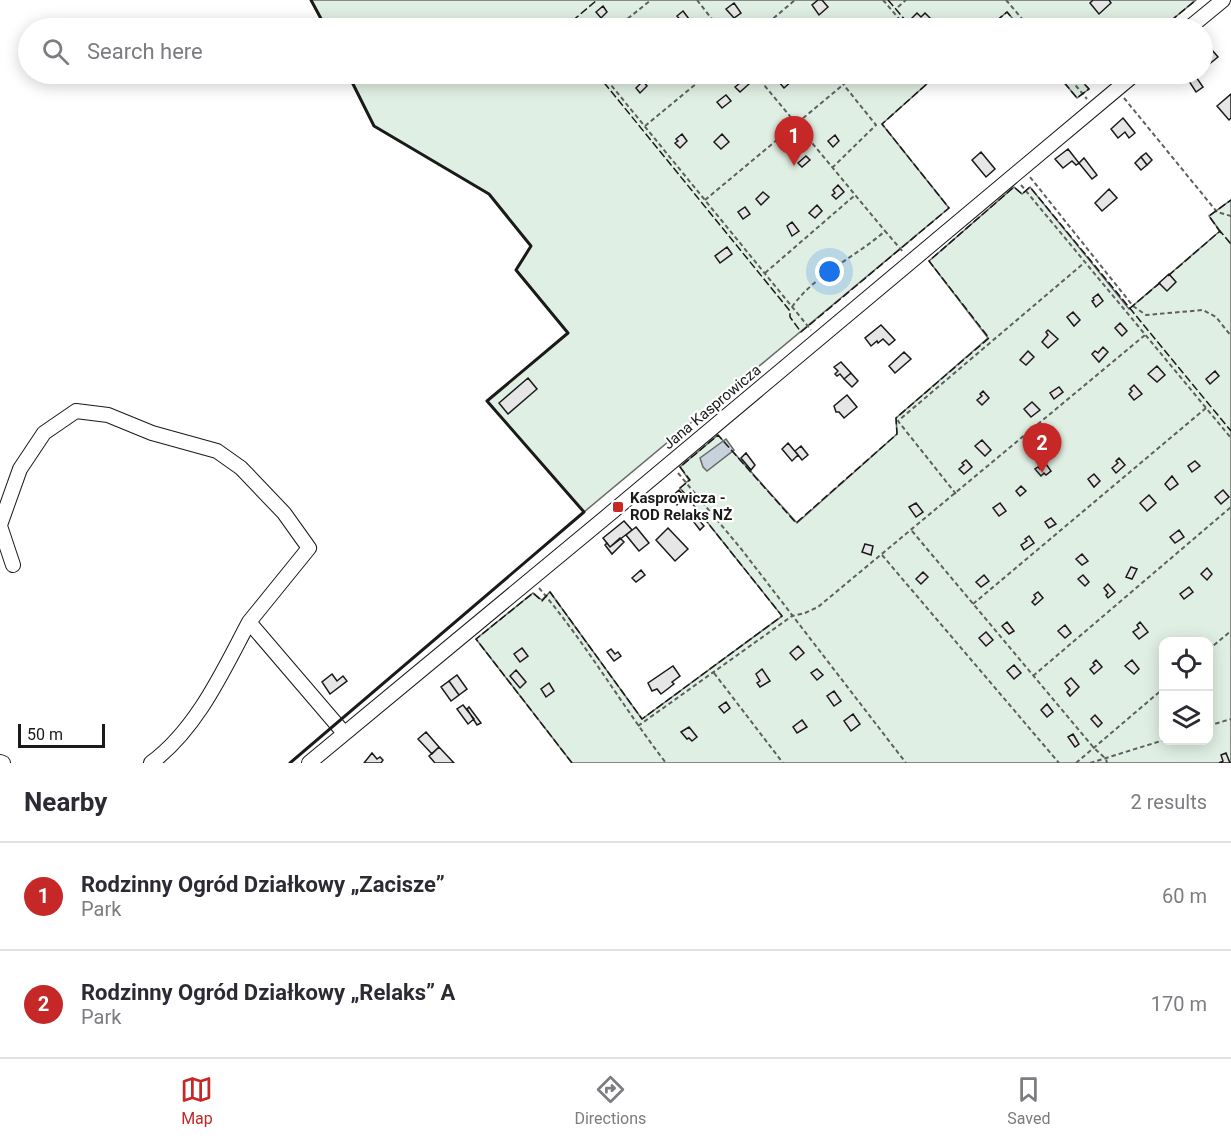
<!DOCTYPE html>
<html lang="en">
<head>
<meta charset="utf-8">
<style>
  :root { --surface:#fff; --page:#f2f2f3; --text:#2b2b33; --muted:#7c7c81; --line:#e1e1e2; --accent:#c62828 }
  body { margin:0; font-family:Roboto,sans-serif; background:var(--page); color:var(--text) }
  .controls { position:absolute; right:18px; bottom:18px; display:grid; overflow:hidden; border-radius:12px; box-shadow:0 3px 15px #0003 }
  .controls button { width:54px; height:54px; display:grid; place-items:center; padding:0; border:0; border-bottom:2px solid var(--line); background:var(--surface); color:var(--text); font:30px sans-serif }
  .scale { position:absolute; left:18px; bottom:15px; width:87px; box-sizing:border-box; padding-left:6px; border:3px solid #1a1a1a; border-top:0; font-size:16px; line-height:21px; white-space:nowrap; color:#1a1a1a; -webkit-text-stroke:4px #fff; paint-order:stroke }
  .you { position:absolute; left:830px; top:272px; width:21px; height:21px; margin:-15px; border:4px solid #fff; border-radius:50%; background:#1a73e8; box-shadow:0 0 0 9px #1a73e833 }
  .badge { display:grid; place-items:center; width:39px; height:39px; border-radius:50%; background:var(--accent); color:#fff; font-size:20px; font-weight:700 }
  .pin { position:absolute; translate:-50% -50px; filter:drop-shadow(0 2px 3px #0008) }
  .pin::after { content:''; position:absolute; top:32px; width:21px; height:18px; background:inherit; clip-path:polygon(0 0,100% 0,50% 100%) }
  .list { margin:0; padding:0; list-style:none }
  h2 { display:flex; justify-content:space-between; align-items:center; height:78px; margin:0; padding:0 24px; font-size:26px }
  h2 small { font-size:20px; font-weight:400; color:var(--muted) }
  .list li { display:grid; grid-template-columns:39px 1fr auto; gap:18px; align-items:center; box-sizing:border-box; height:108px; padding:0 24px; border-top:2px solid var(--line) }
  .list b { display:block; font-size:22px; white-space:nowrap }
  .list p { margin:0; font-size:20px; white-space:nowrap; color:var(--muted) }
  .list em { font-size:20px; font-style:normal; color:var(--muted) }
  .icon { flex:none; width:33px; height:33px; fill:none; stroke:currentColor; stroke-width:2; stroke-linecap:round; stroke-linejoin:round }
  .map { position:relative; flex:none; width:1231px; height:763px; overflow:hidden }
  .search { position:absolute; background:var(--surface); box-shadow:0 3px 15px #0003; left:18px; right:18px; top:18px; height:66px; display:flex; align-items:center; gap:15px; box-sizing:border-box; padding:0 21px; border-radius:33px; color:var(--muted); font-size:22px }
  .sheet { height:294px; background:var(--surface) }
  nav { display:flex; justify-content:space-around; align-items:center; box-sizing:border-box; height:84px; border-top:2px solid var(--line); background:var(--surface); font-size:16px; color:var(--muted) }
  nav a { display:grid; justify-items:center; gap:3px }
  nav .on { color:var(--accent) }
  .map>svg:first-child { display:block }
</style>
</head>
<body>
<div class="map">
<svg width="1231" height="763" viewBox="0 0 1231 763">
  <rect width="100%" height="100%" fill="#fff"/>
  <path fill="#e0efe3" stroke="#6a6a6a" stroke-width="1.5" fill-rule="evenodd" d="M311,0H1196L1162,28H1021L1007,12L988,28H326Z
    M348,74H938L882,124L949,208L584,512L487,401L568,333L516,270L531,246L489,194L374,126Z
    M1057,74H1075L1089,89L1077,98Z
    M1014,187L1022,194L1030,187L1129,309L1220,231L1209,216L1231,200V763H572L476,639L533,593L542,600L550,592L642,719L782,616L680,488L689,480L680,467L718,435L797,523L897,434L896,418L988,338L929,261ZM1164,642H1208V740H1164Z"/>
  <path fill="#c6d2dc" stroke="#6a6a6a" stroke-width="1.5" d="M726,439L734,450L707,471L703,467L700,458Z"/>
  <path fill="#e6e6e6" stroke="#1a1a1a" stroke-width="1.5" d="M818,0H822L828,7L819,15L812,5Z
    M1093,0H1109L1111,3L1099,14L1090,3Z
    M734,3L741,13L734,18L726,9Z
    M603,6L607,12L601,18L596,12Z
    M683,11L689,19L682,22L677,16Z
    M917,13L921,17L925,13L931,19L922,28L912,18Z
    M1205,42L1218,57L1202,70V44Z
    M787,74L794,79L784,88L779,82Z
    M1194,74L1203,87L1196,92L1187,78Z
    M742,76L749,84L740,92L735,87L740,83L737,80Z
    M643,81L647,86L640,93L636,88Z
    M1231,94V118L1229,120L1217,106Z
    M726,95L731,101L722,108L717,102Z
    M1123,118L1135,133L1129,138L1125,132L1118,138L1111,129Z
    M682,134L687,141L680,148L675,143L678,141L676,139Z
    M722,134L729,142L721,149L714,142Z
    M835,135L839,141L833,147L828,141Z
    M1068,149L1079,163L1076,165L1072,161L1063,168L1055,159Z
    M981,152L995,169L986,177L972,160Z
    M1146,153L1152,160L1147,165L1141,157Z
    M806,156L810,160L802,167L798,163Z
    M1141,157L1147,165L1141,170L1135,163Z
    M1084,158L1097,175L1092,179L1079,163Z
    M838,185L844,192L836,199L832,195L835,193L833,190Z
    M1109,189L1117,198L1102,211L1095,203Z
    M763,192L769,197L761,205L756,199Z
    M817,205L822,211L815,218L809,213Z
    M745,207L750,214L743,219L738,212Z
    M792,222L799,231L792,236L787,226Z
    M727,247L732,254L720,263L715,256Z
    M1169,274L1176,282L1167,291L1159,283Z
    M1098,294L1103,301L1096,307L1092,301L1094,300L1093,298Z
    M1073,312L1080,320L1074,326L1067,317Z
    M1120,323L1127,331L1122,336L1115,328Z
    M881,325L895,340L889,345L883,339L878,343L877,341L871,346L865,338Z
    M1048,330L1058,339L1048,348L1042,342L1048,335L1046,332Z
    M1103,347L1108,352L1099,362L1092,354L1095,351L1098,353Z
    M1028,351L1034,357L1026,365L1020,360Z
    M904,352L911,359L895,373L889,366Z
    M841,362L851,373L844,379L840,374L837,376L835,374L838,371L834,367Z
    M1157,366L1165,375L1157,382L1148,374Z
    M1215,371L1219,376L1210,384L1206,379Z
    M851,373L858,381L852,387L844,379Z
    M528,378L537,389L508,414L499,403Z
    M1134,385L1142,394L1134,400L1129,394L1132,391L1130,389Z
    M1059,387L1063,392L1054,399L1050,393Z
    M983,391L989,398L982,405L977,400L982,396L980,394Z
    M847,395L857,407L844,418L839,412H836L834,406Z
    M1032,402L1040,410L1031,417L1024,409Z
    M982,440L991,450L985,456L975,446Z
    M788,443L798,455L792,461L782,449Z
    M801,446L808,455L802,460L795,451Z
    M746,453L755,465L751,470L741,458Z
    M1119,458L1125,465L1116,473L1112,468L1118,463L1116,461Z
    M966,460L972,467L964,474L959,469L964,465L962,463Z
    M1195,461L1200,466L1192,472L1188,466Z
    M1046,464L1051,471L1046,475L1044,473L1041,476L1035,469L1038,467L1040,469Z
    M1094,474L1100,481L1094,487L1088,479Z
    M1172,476L1178,484L1170,490L1165,484Z
    M1021,486L1026,491L1020,496L1016,491Z
    M679,490L685,498L677,505L671,497Z
    M1223,490L1229,497L1221,504L1215,497Z
    M1149,495L1156,503L1147,511L1140,503Z
    M916,503L923,512L916,517L909,507Z
    M1000,503L1006,511L999,516L993,508Z
    M697,518L704,526L700,530L693,521Z
    M1051,518L1056,524L1049,528L1045,522Z
    M624,521L632,530L610,547L603,538Z
    M636,527L649,543L639,551L626,535Z
    M668,528L688,549L675,561L656,540Z
    M1179,530L1184,537L1175,543L1170,537Z
    M1029,536L1034,543L1024,550L1021,545L1027,541L1025,539Z
    M620,538L624,542L612,554L605,545L607,543L610,547Z
    M865,544L873,546L871,555L862,552Z
    M1082,554L1088,561L1082,565L1076,559Z
    M1131,567L1137,569L1132,579L1126,577Z
    M1207,568L1212,574L1207,580L1201,574Z
    M641,570L645,575L636,582L632,578Z
    M923,572L928,577L921,584L916,579Z
    M984,575L989,581L981,587L976,582Z
    M1083,575L1089,582L1085,586L1078,579Z
    M1108,584L1115,592L1108,598L1106,595L1108,593L1104,588Z
    M1189,587L1193,592L1184,599L1180,594Z
    M1038,592L1043,598L1035,605L1032,602L1036,598L1034,595Z
    M1007,622L1014,631L1009,634L1002,626Z
    M1140,622L1148,632L1139,639L1133,632L1139,628L1137,625Z
    M1065,625L1071,633L1065,638L1058,631Z
    M986,632L993,640L986,646L979,638Z
    M798,646L804,653L796,660L790,653Z
    M522,648L528,656L520,662L514,654Z
    M611,649L615,654L618,652L621,656L614,661L607,652Z
    M1096,660L1102,667L1094,674L1090,669L1095,665L1093,663Z
    M1132,660L1139,669L1134,674L1125,666Z
    M1014,665L1021,673L1014,679L1007,671Z
    M673,666L680,676L672,682L674,684L661,694L657,689L652,691L648,683Z
    M762,669L770,681L760,687L757,683L760,681L756,674Z
    M817,669L823,675L817,680L811,673Z
    M516,670L526,682L520,688L510,676Z
    M332,674L337,681L343,676L347,681L330,694L322,682Z
    M457,675L467,689L459,695L449,681Z
    M1071,678L1079,687L1070,696L1067,692L1070,689L1065,683Z
    M449,681L459,695L451,701L441,687Z
    M549,683L554,691L546,697L541,689Z
    M834,691L841,701L834,706L827,696Z
    M726,702L730,708L724,713L719,707Z
    M1047,704L1053,712L1047,717L1041,710Z
    M463,705L474,719L468,724L457,709Z
    M469,707L481,723L477,725L467,709Z
    M853,714L860,724L851,731L844,721Z
    M1095,715L1102,723L1098,727L1091,719Z
    M802,720L807,727L797,733L793,727Z
    M689,727L697,737L692,741L689,738L687,739L681,732Z
    M426,732L439,747L432,754L418,739Z
    M1073,734L1079,744L1075,747L1068,737Z
    M439,747L454,763H435L429,756Z
    M372,753L377,759L380,757L383,760L381,763H364Z
    M1226,753L1230,763H1219L1223,761L1221,755Z"/>
  <g fill="none" stroke-linecap="round" stroke-linejoin="round">
    <g stroke="#1a1a1a" stroke-width="16">
      <path id="minor" d="M1189,28L1223,0
        M0,525L20,469L44,433L76,411L108,415L152,433L217,451L241,468L284,513L309,548L249,622
        M0,526L13,565
        M0,762L3,763
        M151,763C197,729 223,671 249,622L344,733
        M309,763L612,512L1135,74"/>
    </g>
    <path stroke="#5f5f5f" stroke-width="2" stroke-dasharray="4.5 3" stroke-linecap="butt" d="M697,0L719,28
      M883,0L907,28
      M1006,0L1030,28
      M898,7L906,0
      M616,28L651,0
      M762,28L795,0
      M602,74L811,330
      M755,74L885,231
      M1066,74L1087,99
      M1124,98L1217,212L1231,216
      M645,126L708,74
      M832,168L876,125L843,84
      M1030,177L1133,306L1146,315L1203,310L1216,317L1231,336
      M1021,185L1231,438
      M705,200L856,74
      M765,273L854,196
      M792,307C815,274 856,257 885,231L904,253
      M678,473L742,550L906,763
      M956,494L898,421L1084,263
      M912,531L1094,748L1106,759L1107,763
      M882,555L1059,763
      M539,588C586,643 622,706 666,763
      M973,604L1206,408
      M1208,650L1231,631
      M714,673L783,763
      M1033,676L1231,507
      M638,726L792,616L805,613L818,607L1145,335
      M1208,726L1231,719
      M1076,763L1164,688
      M1090,763L1164,740"/>
    <use href="#minor" stroke="#fff" stroke-width="14"/>
    <path stroke="#1a1a1a" stroke-width="1.5" stroke-dasharray="8 3" stroke-linecap="butt" d="M888,0L912,28
      M564,28L597,0
      M988,28L1007,12L1021,28
      M1162,28L1196,0
      M597,74L790,311V317L801,332L949,208L882,124L938,74
      M1057,74L1077,98L1089,89L1075,74
      M1095,74L1101,80L1108,74
      M1221,233L1209,216L1231,200
      M1168,276L1220,231L1231,244
      M1129,309L1161,282
      M572,763L476,639L533,593L542,601L550,592L642,719L782,616L680,488L690,480L680,467L718,435L796,523L897,434L896,418L989,338L929,261L1014,187L1022,194L1030,187L1231,431"/>
    <path stroke="#1a1a1a" stroke-width="3" d="M311,0L326,28
      M290,763L584,512L487,401L568,333L516,270L531,246L489,194L374,126L348,74"/>
  </g>
  <rect fill="#c62828" stroke="#fff" stroke-width="2" x="612" y="501" width="12" height="12" rx="3"/>
  <g text-anchor="middle" stroke-width="4.5" stroke-linejoin="round" paint-order="stroke">
    <g font-size="15" fill="#1a1a1a" stroke="#fff">
      <text transform="translate(712 407) rotate(-40)" y="5">Jana Kasprowicza</text>
    </g>
    <g font-size="15" font-weight="bold" fill="#1a1a1a" stroke="#fff" text-anchor="start">
      <text x="630" y="503">Kasprowicza -<tspan x="630" dy="17">ROD Relaks NŻ</tspan></text>
    </g>
  </g>
</svg>
<div class="controls">
<button><svg class="icon" aria-label="locate" viewBox="0 0 24 24"><circle cx="12" cy="12" r="6"/><path d="M12 2v4M12 18v4M2 12h4M18 12h4"/></svg></button>
<button><svg class="icon" aria-label="layers" viewBox="0 0 24 24"><path d="M12 4l9 5-9 5-9-5zM3 14l9 5 9-5"/></svg></button>
</div>
<div class="scale">50 m</div>
<div class="you"></div>
<div class="pin badge" style="left:794px;top:166px">1</div>
<div class="pin badge" style="left:1042px;top:473px">2</div>
<div class="search"><svg class="icon" aria-label="search" viewBox="0 0 24 24"><circle cx="10" cy="10" r="6"/><path d="M15 15l6 6"/></svg>Search here</div>
</div>
<section class="sheet">
<h2>Nearby<small>2 results</small></h2>
<ul class="list">
<li><span class="badge">1</span><div><b>Rodzinny Ogród Działkowy „Zacisze”</b><p>Park</p></div><em>60 m</em></li>
<li><span class="badge">2</span><div><b>Rodzinny Ogród Działkowy „Relaks” A</b><p>Park</p></div><em>170 m</em></li>
</ul>
</section>
<nav>
<a class="on"><svg class="icon" aria-label="map" viewBox="0 0 24 24"><path d="M3 6l6-2 6 2 6-2v14l-6 2-6-2-6 2zM9 4v14M15 6v14"/></svg>Map</a>
<a><svg class="icon" aria-label="directions" viewBox="0 0 24 24"><path d="M12 3l9 9-9 9-9-9zM9 14v-3h6M13 9l2 2-2 2"/></svg>Directions</a>
<a><svg class="icon" aria-label="saved" viewBox="0 0 24 24"><path d="M7 4h10v16l-5-4-5 4z"/></svg>Saved</a>
</nav>
</body>
</html>
